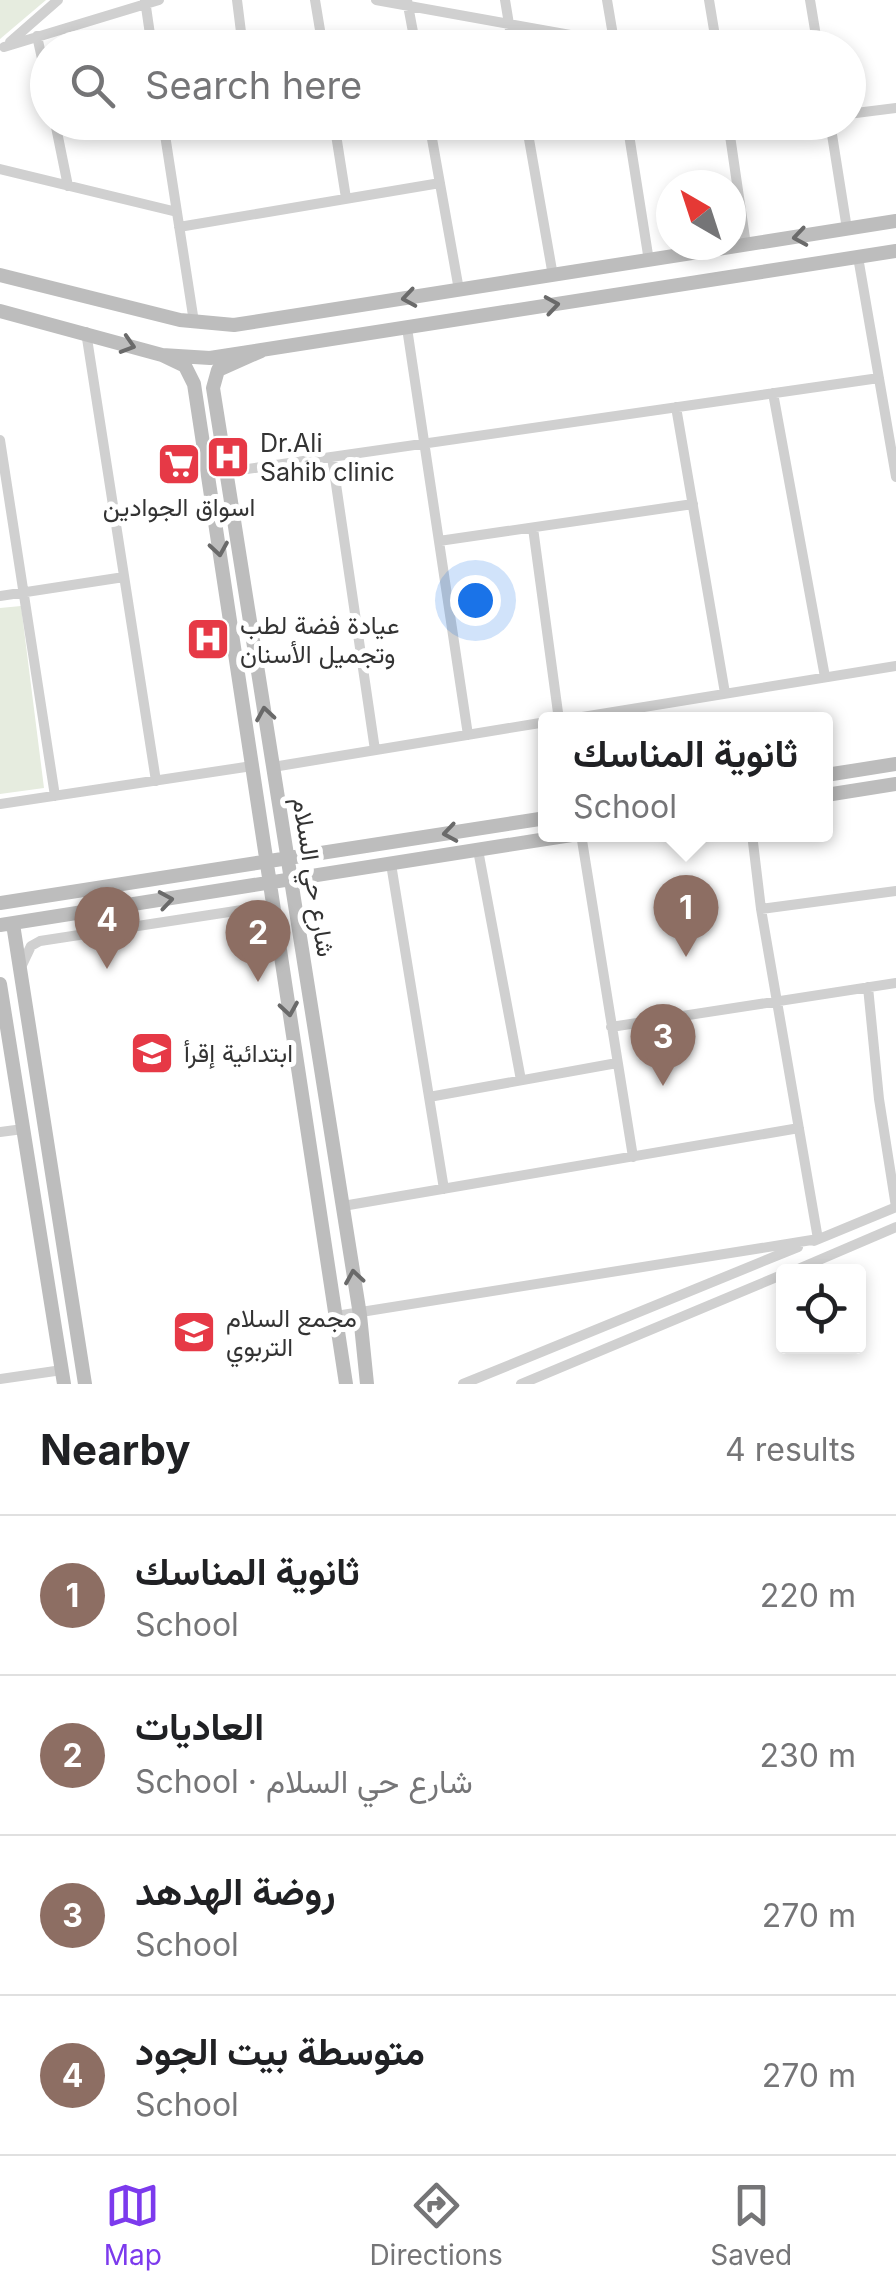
<!DOCTYPE html>
<html lang="en">
<head>
<meta charset="utf-8">
<style>
  :root { --surface:#fff; --page:#f6f6f6; --text:#202124; --muted:#757577; --line:#e0e0e0; --accent:#7c3aed }
  body { margin:0; font-family:Inter,Vazirmatn,sans-serif; background:var(--page); color:var(--text) }
  .controls { position:absolute; right:30px; bottom:30px; display:grid; overflow:hidden; border-radius:10px; box-shadow:0 5px 15px #0003 }
  .controls button { width:90px; height:90px; display:grid; place-items:center; padding:0; border:0; border-bottom:2px solid var(--line); background:var(--surface); color:var(--text); font:50px sans-serif }
  .compass { position:absolute; left:656px; top:170px; width:90px; height:90px; border-radius:50%; background:var(--surface); box-shadow:0 5px 15px #0003; rotate:321deg }
  .you { position:absolute; left:475px; top:600px; width:35px; height:35px; margin:-25px; border:8px solid #fff; border-radius:50%; background:#1a73e8; box-shadow:0 0 0 15px #1a73e833 }
  .badge { display:grid; place-items:center; width:65px; height:65px; border-radius:50%; background:var(--accent); color:#fff; font-size:32px; font-weight:700 }
  .pin { position:absolute; translate:-50% -82px; filter:drop-shadow(0 2px 5px #0008) }
  .pin::after { content:''; position:absolute; top:52px; width:35px; height:30px; background:inherit; clip-path:polygon(0 0,100% 0,50% 100%) }
  .popup { position:absolute; left:538px; top:712px; width:295px; height:130px; box-sizing:border-box; display:grid; place-content:center; border-radius:10px; background:var(--surface); filter:drop-shadow(0 2px 8px #0005); font-size:32px; white-space:nowrap; color:var(--muted) }
  .popup b { font-size:38px; color:var(--text) }
  .popup::after { content:''; position:absolute; left:50%; top:100%; margin-left:-20px; border:20px solid transparent; border-top-color:var(--surface) }
  .list { margin:0; padding:0; list-style:none }
  h2 { display:flex; justify-content:space-between; align-items:center; height:130px; margin:0; padding:0 40px; font-size:42px }
  h2 small { font-size:32px; font-weight:400; color:var(--muted) }
  .list li { display:grid; grid-template-columns:65px 1fr auto; gap:30px; align-items:center; box-sizing:border-box; height:160px; padding:0 40px; border-top:2px solid var(--line) }
  .list b { display:block; font-size:38px; white-space:nowrap }
  .list p { margin:0; font-size:32px; white-space:nowrap; color:var(--muted) }
  .list em { font-size:32px; font-style:normal; color:var(--muted) }
  .icon { flex:none; width:55px; height:55px; fill:none; stroke:currentColor; stroke-width:2; stroke-linecap:round; stroke-linejoin:round }
  .map { position:relative; flex:none; width:896px; height:1384px; overflow:hidden }
  .search { position:absolute; background:var(--surface); box-shadow:0 5px 15px #0003; left:30px; right:30px; top:30px; height:110px; display:flex; align-items:center; gap:25px; box-sizing:border-box; padding:0 35px; border-radius:55px; color:var(--muted); font-size:38px }
  .sheet { height:770px; background:var(--surface) }
  nav { display:flex; justify-content:space-around; align-items:center; box-sizing:border-box; height:140px; border-top:2px solid var(--line); background:var(--surface); font-size:28px; color:var(--muted) }
  nav a { display:grid; justify-items:center; gap:5px }
  nav .on { color:var(--accent) }
  .map>svg:first-child { display:block }
</style>
</head>
<body>
<div class="map">
<svg width="896" height="1384" viewBox="0 0 896 1384">
  <rect width="100%" height="100%" fill="#fff"/>
  <path fill="#e6ecdf" d="M0,0H46L0,39Z
    M21,606L44,788L0,794V608Z"/>
  <g fill="none" stroke-linecap="round" stroke-linejoin="round">
    <path stroke="#d0d0d0" stroke-width="10" d="M145,0L152,48
      M237,0L243,48
      M315,0L323,48
      M376,0L643,48
      M407,0L416,48
      M505,0L513,48
      M607,0L615,47
      M709,0L717,48
      M810,0L818,48
      M37,36L48,86
      M10,42L58,0
      M4,47L159,0
      M848,114L896,108
      M55,122L68,186
      M163,122L194,322
      M334,122L346,198
      M429,122L459,290
      M526,122L553,276
      M627,122L649,261
      M728,122L746,245
      M830,122L847,229
      M0,169L177,212
      M179,227L440,183
      M858,257L896,477
      M407,328L468,735
      M86,332L156,781
      M773,393L825,677
      M676,407L725,693
      M0,440L55,796
      M332,457L375,750
      M227,472L879,378
      M533,528L559,720
      M439,541L693,504
      M0,596L124,577
      M564,720L896,666
      M273,767L546,722
      M0,804L252,766
      M581,834L633,1157
      M752,834L761,909L818,1239
      M478,850L521,1080
      M391,864L444,1189
      M761,909L896,891
      M22,965L31,946L40,941L242,910L261,915L276,932
      M868,987L879,1099L896,1207
      M611,1027L896,983
      M429,1097L617,1063
      M0,1132L23,1129
      M343,1206L799,1128
      M814,1241L896,1207
      M791,1272L896,1227
      M336,1316L818,1239
      M0,1379L62,1370
      M463,1384L798,1247
      M521,1384L784,1274"/>
    <path stroke="#bdbdbd" stroke-width="14" d="M0,275L180,320L234,325L896,221
      M0,311L162,355L210,358L896,251
      M261,351L218,370L213,388L360,1315L367,1384
      M162,355L185,366L194,384L346,1384
      M826,775L896,764
      M826,795L896,784
      M0,903L546,818
      M13,924L85,1384
      M0,925L578,834
      M0,984L64,1384"/>
  </g>
  <defs><path id="oneway-chevron" d="M-2-3.5L2.5 0L-2 3.5" fill="none" stroke-width="1.6" stroke-linecap="round" stroke-linejoin="round" transform="scale(2.5)"/></defs>
  <g stroke="#6a6a6a">
    <use href="#oneway-chevron" transform="translate(800 237) rotate(171)"/>
    <use href="#oneway-chevron" transform="translate(409 298) rotate(171)"/>
    <use href="#oneway-chevron" transform="translate(552 305) rotate(-9)"/>
    <use href="#oneway-chevron" transform="translate(128 345) rotate(17)"/>
    <use href="#oneway-chevron" transform="translate(219 549) rotate(81)"/>
    <use href="#oneway-chevron" transform="translate(265 714) rotate(-99)"/>
    <use href="#oneway-chevron" transform="translate(450 833) rotate(171)"/>
    <use href="#oneway-chevron" transform="translate(166 900) rotate(-9)"/>
    <use href="#oneway-chevron" transform="translate(289 1009) rotate(81)"/>
    <use href="#oneway-chevron" transform="translate(354 1277) rotate(-99)"/>
  </g>
  <defs>
    <g id="hospital-square" transform="scale(2.25)"><rect x="-9" y="-9" width="18" height="18" rx="4" fill="#e63946" stroke="#fff"/><path d="M-5-5h3v3.5h4V-5h3V5h-3V1.5h-4V5h-3Z" fill="#fff"/></g>
    <g id="supermarket-square" transform="scale(2.25)"><rect x="-9" y="-9" width="18" height="18" rx="4" fill="#e63946" stroke="#fff"/><path d="M-6-5.5h2.5l.6 2H6L4.5 2H-2.5L-4.4-4H-6ZM-1.5 3.2a1.3 1.3 0 1 0 .1 0ZM3 3.2a1.3 1.3 0 1 0 .1 0Z" fill="#fff"/></g>
    <g id="school-square" transform="scale(2.25)"><rect x="-9" y="-9" width="18" height="18" rx="4" fill="#e63946" stroke="#fff"/><path d="M0-5L7-2L0 1L-7-2ZM-4 1L0 2.5L4 1V4Q0 6-4 4Z" fill="#fff"/></g>
  </defs>
  <g fill-rule="evenodd">
    <use href="#hospital-square" x="228" y="457"/>
    <use href="#supermarket-square" x="179" y="464"/>
    <use href="#hospital-square" x="208" y="639"/>
    <use href="#school-square" x="152" y="1053"/>
    <use href="#school-square" x="194" y="1332"/>
  </g>
  <g text-anchor="middle" stroke-width="10" stroke-linejoin="round" paint-order="stroke">
    <g font-size="25" fill="#333" stroke="#fff" text-anchor="start">
      <text x="260" y="452">Dr.Ali<tspan x="260" dy="29">Sahib clinic</tspan></text>
      <text x="179" y="516" text-anchor="middle">اسواق الجوادين</text>
      <text x="240" y="634">عيادة فضة لطب<tspan x="240" dy="29">وتجميل الأسنان</tspan></text>
      <text x="184" y="1062">ابتدائية إقرأ</text>
      <text x="226" y="1327">مجمع السلام<tspan x="226" dy="29">التربوي</tspan></text>
    </g>
    <g font-size="25" fill="#333" stroke="#fff">
      <text transform="translate(314 877) rotate(81)" y="9">شارع حي السلام</text>
    </g>
  </g>
</svg>
<div class="controls">
<button><svg class="icon" aria-label="locate" viewBox="0 0 24 24"><circle cx="12" cy="12" r="6"/><path d="M12 2v4M12 18v4M2 12h4M18 12h4"/></svg></button>
</div>
<svg class="compass" viewBox="-18 -18 36 36"><path d="M0-13l5 13h-10z" fill="#e53935"/><path d="M0 13l5-13h-10z" fill="#757577"/></svg>
<div class="you"></div>
<div class="pin badge" style="left:686px;top:957px;background:#8d6e63">1</div>
<div class="popup"><b>ثانوية المناسك</b>School</div>
<div class="pin badge" style="left:258px;top:982px;background:#8d6e63">2</div>
<div class="pin badge" style="left:663px;top:1086px;background:#8d6e63">3</div>
<div class="pin badge" style="left:107px;top:969px;background:#8d6e63">4</div>
<div class="search"><svg class="icon" aria-label="search" viewBox="0 0 24 24"><circle cx="10" cy="10" r="6"/><path d="M15 15l6 6"/></svg>Search here</div>
</div>
<section class="sheet">
<h2>Nearby<small>4 results</small></h2>
<ul class="list">
<li><span class="badge" style="background:#8d6e63">1</span><div><b>ثانوية المناسك</b><p>School</p></div><em>220 m</em></li>
<li><span class="badge" style="background:#8d6e63">2</span><div><b>العاديات</b><p>School · شارع حي السلام</p></div><em>230 m</em></li>
<li><span class="badge" style="background:#8d6e63">3</span><div><b>روضة الهدهد</b><p>School</p></div><em>270 m</em></li>
<li><span class="badge" style="background:#8d6e63">4</span><div><b>متوسطة بيت الجود</b><p>School</p></div><em>270 m</em></li>
</ul>
</section>
<nav>
<a class="on"><svg class="icon" aria-label="map" viewBox="0 0 24 24"><path d="M3 6l6-2 6 2 6-2v14l-6 2-6-2-6 2zM9 4v14M15 6v14"/></svg>Map</a>
<a><svg class="icon" aria-label="directions" viewBox="0 0 24 24"><path d="M12 3l9 9-9 9-9-9zM9 14v-3h6M13 9l2 2-2 2"/></svg>Directions</a>
<a><svg class="icon" aria-label="saved" viewBox="0 0 24 24"><path d="M7 4h10v16l-5-4-5 4z"/></svg>Saved</a>
</nav>
</body>
</html>
